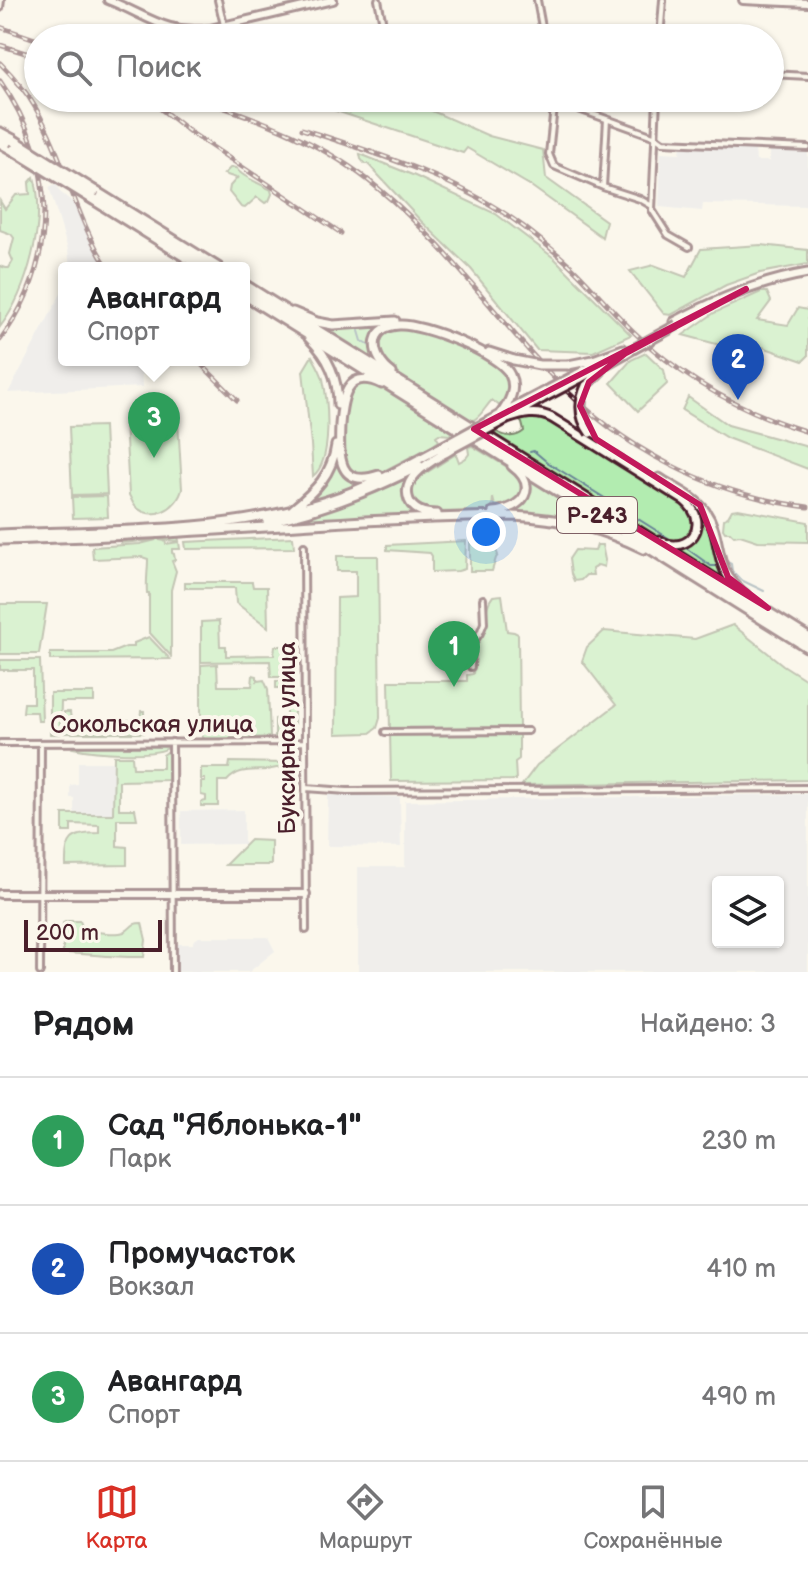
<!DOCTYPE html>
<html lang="ru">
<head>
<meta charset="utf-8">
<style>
  :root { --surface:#fff; --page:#f6f6f6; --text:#202124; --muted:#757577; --line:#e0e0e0; --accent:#d93025 }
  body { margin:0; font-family:"Balsamiq Sans",sans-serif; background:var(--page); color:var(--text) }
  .controls { position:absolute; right:24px; bottom:24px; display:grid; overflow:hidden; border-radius:8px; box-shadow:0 2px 6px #0004 }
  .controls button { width:72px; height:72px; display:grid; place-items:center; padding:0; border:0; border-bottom:2px solid var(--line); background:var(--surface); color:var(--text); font:40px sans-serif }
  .scale { position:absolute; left:24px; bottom:20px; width:138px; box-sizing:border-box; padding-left:8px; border:4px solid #4a1f2b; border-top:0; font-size:22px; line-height:28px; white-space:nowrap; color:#4a1f2b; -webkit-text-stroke:6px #fbf7ec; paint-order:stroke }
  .you { position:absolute; left:486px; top:532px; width:28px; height:28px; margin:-20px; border:6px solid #fff; border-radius:50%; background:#1a73e8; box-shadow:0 0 0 12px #1a73e833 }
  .badge { display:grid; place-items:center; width:52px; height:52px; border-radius:50%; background:var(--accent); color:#fff; font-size:26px; font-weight:700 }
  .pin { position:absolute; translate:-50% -66px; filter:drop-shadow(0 2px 4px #0008) }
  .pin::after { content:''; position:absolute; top:42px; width:28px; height:24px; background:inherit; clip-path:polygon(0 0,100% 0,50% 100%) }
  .popup { position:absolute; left:58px; top:262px; width:192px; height:104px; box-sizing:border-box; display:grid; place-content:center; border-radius:8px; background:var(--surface); filter:drop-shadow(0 2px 6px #0005); font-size:26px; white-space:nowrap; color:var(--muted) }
  .popup b { font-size:30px; color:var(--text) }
  .popup::after { content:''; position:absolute; left:50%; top:100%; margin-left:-16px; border:16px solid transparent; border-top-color:var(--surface) }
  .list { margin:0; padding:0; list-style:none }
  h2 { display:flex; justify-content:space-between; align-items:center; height:104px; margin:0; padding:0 32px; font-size:34px }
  h2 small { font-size:26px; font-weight:400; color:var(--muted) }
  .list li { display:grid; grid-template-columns:52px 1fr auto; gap:24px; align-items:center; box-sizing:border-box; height:128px; padding:0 32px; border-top:2px solid var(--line) }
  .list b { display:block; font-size:30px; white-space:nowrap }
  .list p { margin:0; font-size:26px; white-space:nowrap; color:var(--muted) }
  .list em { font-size:26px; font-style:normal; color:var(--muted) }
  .icon { flex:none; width:44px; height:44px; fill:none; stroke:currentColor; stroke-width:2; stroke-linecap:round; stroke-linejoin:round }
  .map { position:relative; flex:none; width:808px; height:972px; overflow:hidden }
  .search { position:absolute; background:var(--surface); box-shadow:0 2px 6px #0004; left:24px; right:24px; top:24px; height:88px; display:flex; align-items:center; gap:20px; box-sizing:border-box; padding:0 28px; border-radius:44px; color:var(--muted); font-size:30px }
  .sheet { height:488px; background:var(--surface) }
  nav { display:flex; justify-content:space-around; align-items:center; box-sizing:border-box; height:112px; border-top:2px solid var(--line); background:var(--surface); font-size:22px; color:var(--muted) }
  nav a { display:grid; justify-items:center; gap:4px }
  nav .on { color:var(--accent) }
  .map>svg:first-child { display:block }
</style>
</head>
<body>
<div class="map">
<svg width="808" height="972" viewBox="0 0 808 972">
  <rect width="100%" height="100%" fill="#fbf7ec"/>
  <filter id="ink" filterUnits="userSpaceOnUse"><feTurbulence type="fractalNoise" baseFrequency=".0125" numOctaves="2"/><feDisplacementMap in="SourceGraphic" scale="16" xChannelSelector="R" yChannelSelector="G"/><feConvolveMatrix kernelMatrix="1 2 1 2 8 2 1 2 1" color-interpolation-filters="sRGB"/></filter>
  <g filter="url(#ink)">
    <path fill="#e2e3e9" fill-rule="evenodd" d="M681,146L755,149L756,161H769L770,150L808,151V206L703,204L702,211L659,207L661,152L680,153Z
      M56,184L60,192L74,203L93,246L105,268H70L68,250L49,187Z
      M64,288V360H141L142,387L8,393Z
      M78,762H114V814H74V798H70V785L78,784Z
      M808,794V972H358V867H405V801ZM718,882H778V942H718Z
      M328,795L400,797L401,847L327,846Z
      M244,810V844L181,845V811Z
      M199,937H268L275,951L249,972H176V944H193V941Z"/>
    <path fill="#b2ecb0" stroke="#7e866e" stroke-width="2" d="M297,98H413L416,104L489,136L543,150L546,178L606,221L602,237L531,186L467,148L463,153Z
      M360,154L415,176L496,214L554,258L631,335L593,352L537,350L471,269L421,221L368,164H365L361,159Z
      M231,167C243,170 232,166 242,174C249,179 262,185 271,190L272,194L269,201L265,203L257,197L245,208L241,207L229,192L230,186L238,177L236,178L224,174Z
      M34,177C47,221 27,292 0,327V266L6,268H9L13,261L10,254L14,238L11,234L0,230V201L5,209L16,195L30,194L29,183Z
      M761,245L808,250V264L760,273L726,285L671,315L664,314L630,271L654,265L686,277L701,249Z
      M761,292H767L771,301L757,320L788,325L798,308L808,310V356L803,361L745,341L720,345L683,335L714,313Z
      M383,324L384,325C372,336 369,346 373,362L317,328L318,326L343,328Z
      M392,328C400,328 410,328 418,329C434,333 494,358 503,371C511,383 508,396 501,407L492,400C484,408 482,416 472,421L389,368L383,363L377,342L381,334Z
      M646,353L664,370L667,384L638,411L611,383L631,360Z
      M312,356C316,363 321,371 323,379C328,402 333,461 313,476L311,444L303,371Z
      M363,382L379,385L453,433L450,435L439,434L436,436L439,441L432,446L376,475H352L342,460L343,419L350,388Z
      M688,397L728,425L808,447V469L727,438L682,410Z
      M152,402C165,403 172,410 178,421L182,489C178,508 152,523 135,506C132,503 131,498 129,495L125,421L128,420C132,409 141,403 152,402Z
      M532,416L545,417L685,503L696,518L691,536L679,542L663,540L492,435L497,432C506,437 516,438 524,431L522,423L518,419Z
      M104,426L107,494L72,495L69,427Z
      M472,446L512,470L521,482L520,494L516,502L498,509L495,506L493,498L492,507L488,511L432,512L415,507L408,489L412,482L456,454L459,462L466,458L469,454L468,447Z
      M335,460C342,473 346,481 362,484L306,504L305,503Z
      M522,473L529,477L628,539L612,533L507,513L516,509L525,499Z
      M406,478C400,496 404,502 417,516L306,521L310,516L375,493Z
      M107,496L108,517L73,518L72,497Z
      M738,509L808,522V542L758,541L740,535L734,536L730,532H725L723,529L724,519L728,517L732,510Z
      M698,513C713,528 712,556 722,576L721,579L672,548C692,547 704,533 698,513Z
      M178,536L179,541L159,540L165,541L166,544L179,542L180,549H172V553L174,554L175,560L172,561L176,571L171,590V656L149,632V593H147C146,581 148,571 148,559L142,557L93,559L92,547L140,544L156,540L120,543L130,538Z
      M293,537L294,548L186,549L185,542Z
      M498,537L500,540L495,547L498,555L496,558L492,571H470V541L472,539Z
      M466,541L465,569L458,571L432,572V556L430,553L387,550V545Z
      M597,545H602L605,560L604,567L598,565L592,569L593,575H586L581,580L574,581L571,574L569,559L575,550L595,551Z
      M337,556H378L380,718L377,728L370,733L336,734L337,598L356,597V571H337Z
      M185,582H252L253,587H267L268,627L236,603L235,588H185Z
      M502,595L507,631L514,632L518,634L519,729L515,733H519V759L515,762L516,780L391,781L389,681H467V675L473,674C474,666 473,655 476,647C478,640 483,636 485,629C488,616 484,607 493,596Z
      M0,604H47L39,654H0Z
      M219,621L220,646H226V656L274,655L275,646H291V677H271L270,661L201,662V622Z
      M733,625L783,665L808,681V780L522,785L537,765L616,705L582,661L587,647L604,631L695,639Z
      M149,637L170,659L50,660V653H111L126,647H134V643Z
      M0,660H40L42,721H38L37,712H23L24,703H33V670H0Z
      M217,664L218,686H252L253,675L257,676V681L264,680L268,689L270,737L208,740L203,738L201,730V665Z
      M276,681H294V736H275V719L286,718V688H276Z
      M50,693H94V702H61L60,734H50Z
      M141,711H144V733H64V712H70L71,720H140Z
      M163,744H167L170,747C154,758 93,752 73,748L77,745Z
      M170,750L169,780L119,781V809H135L137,819H117V846L127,847V865L66,866C65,839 71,833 99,833V825L71,824V832H63V814H113L114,756H132L133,768H163V755Z
      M286,753H295V766C285,766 276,768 266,770C251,771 239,768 227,781H218V806H201V802L206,801V796L201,795V782H205V779H201V768H229L230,762L286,763Z
      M250,840L271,841V865H225Z
      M67,921H80L83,929C91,932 116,935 124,932C133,928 130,923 142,923L146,940L144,957C117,958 91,954 63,953V923Z"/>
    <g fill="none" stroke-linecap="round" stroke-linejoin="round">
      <path stroke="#698496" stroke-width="2" d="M359,331L362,341L370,346
        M530,452L534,451L547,462L670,539
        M686,548L711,566H716
        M727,562L731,564L732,571L741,580L764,591"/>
      <g stroke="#4a1f2b" stroke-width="10">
        <path id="street" d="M218,0L224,25L258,38
          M378,0L386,38
          M537,0L544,38
          M0,8L1,0
          M493,38L531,30L572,38
          M660,38L663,0
          M770,74L808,76
          M535,98L565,104L656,137L663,142L808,148
          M555,98L549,154L554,166L603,187L640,199L652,206
          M657,98L652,210L668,235L689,247
          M603,187L607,119
          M304,546L306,930
          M471,667L472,644L480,633L484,623L483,599
          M385,732L528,731
          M172,742L173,972
          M0,743L305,742
          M306,788L347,791L808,788
          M40,972L41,743"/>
      </g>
      <g stroke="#4a1f2b" stroke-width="12">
        <path id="secondary" d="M108,0C147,15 165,35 210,29L333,0
          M743,0L808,3
          M0,894H306"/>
      </g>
      <g stroke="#4a1f2b" stroke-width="13">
        <path id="primary" d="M293,312L317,322L333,325L395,321
          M674,322C717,299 760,281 808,273
          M309,338C329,357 338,378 338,405
          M489,352L514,360
          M568,365L593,360L623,349
          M392,373C371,358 366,327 399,325C421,323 501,354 510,375C517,389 509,403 500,415
          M576,375L603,360
          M579,379L626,353
          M586,386L601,371
          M519,412L543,398
          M502,414L540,394
          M507,419C523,414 536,410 552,418L685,501C712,524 689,556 660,541
          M379,475C337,489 339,455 340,425C342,399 346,367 382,384
          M659,478C674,488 694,496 705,511C725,540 710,568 745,594
          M293,509C315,491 332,475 336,445
          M493,512C523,509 540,487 512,466
          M437,514C426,514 414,512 409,500C399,475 437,459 453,448
          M267,522C321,511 371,491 420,466
          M0,534C108,530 221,534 326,501C368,488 407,466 447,444
          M0,540C171,537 342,518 513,516C560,518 602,528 644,549"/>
      </g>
      <g stroke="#4a1f2b" stroke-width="15">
        <path id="highway" d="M0,133L13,140
          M0,142L14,150
          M94,191L218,268
          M95,200L204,268
          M244,285L808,638
          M244,294L808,647"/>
      </g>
      <use href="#street" stroke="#fbf7ec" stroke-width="4"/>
      <use href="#secondary" stroke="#fbf7ec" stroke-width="6"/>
      <use href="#primary" stroke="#fbf7ec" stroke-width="7"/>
      <use href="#highway" stroke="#fbf7ec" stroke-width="9"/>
      <g stroke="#4a1f2b" stroke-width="5">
        <path id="rail" d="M0,27L38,40
          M0,45L38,57
          M0,63C13,76 26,91 35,107C65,158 75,219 108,268
          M0,81C57,162 60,260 0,340
          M147,98L190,132L341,233
          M195,98C261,119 325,143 379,189C445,243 494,315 553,377C620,448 710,495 808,507
          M302,129C378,154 459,178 524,227C542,241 560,255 576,271C596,291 614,313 635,333C684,380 743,412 808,432
          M197,360L237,400"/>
      </g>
      <use href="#rail" stroke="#fbf7ec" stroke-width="2" stroke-dasharray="6" stroke-linecap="butt"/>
      <g stroke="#4a1f2b" stroke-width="13" stroke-linecap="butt">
        <path id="primary-bridge" d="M626,353L677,325
          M514,360L539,365H568
          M586,386C578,403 579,418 590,433
          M540,394L576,375
          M543,398L579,379
          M447,444L500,415
          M453,448L507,419"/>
      </g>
      <g stroke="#4a1f2b" stroke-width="15" stroke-linecap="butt">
        <path id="highway-bridge" d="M13,140L94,191
          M14,150L95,200"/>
      </g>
      <use href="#primary-bridge" stroke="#fbf7ec" stroke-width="7"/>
      <use href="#highway-bridge" stroke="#fbf7ec" stroke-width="9"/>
    </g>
  </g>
  <path d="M0 0H808V972H0ZM746,289L626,353L589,382L580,406L596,439L700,505L728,577L768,608L474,429Z" fill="#fbf7ec" fill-opacity=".55" fill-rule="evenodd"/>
  <path fill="none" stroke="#c2185b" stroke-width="6" stroke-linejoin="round" d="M746,289L626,353L589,382L580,406L596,439L700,505L728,577L768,608L474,429Z"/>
  <g text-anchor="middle" stroke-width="8" stroke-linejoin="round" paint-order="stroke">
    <rect fill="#fbf7ec" stroke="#7f6065" stroke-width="2" x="557" y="497" width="80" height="36" rx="6"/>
    <g font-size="22" font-weight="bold" fill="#4a1f2b">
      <text x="597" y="523">Р-243</text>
    </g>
    <g font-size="24" fill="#4a1f2b" stroke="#fbf7ec">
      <text x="152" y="732">Сокольская улица</text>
      <text transform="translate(287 738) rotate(-90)" y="8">Буксирная улица</text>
    </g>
  </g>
</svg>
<div class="controls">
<button><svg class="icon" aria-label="layers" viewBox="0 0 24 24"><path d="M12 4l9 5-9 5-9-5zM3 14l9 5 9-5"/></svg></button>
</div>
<div class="scale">200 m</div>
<div class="you"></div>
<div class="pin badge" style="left:454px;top:687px;background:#2e9e5b">1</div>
<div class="pin badge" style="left:738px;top:400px;background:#1a4fb4">2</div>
<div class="pin badge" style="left:154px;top:458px;background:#2e9e5b">3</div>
<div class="popup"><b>Авангард</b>Спорт</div>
<div class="search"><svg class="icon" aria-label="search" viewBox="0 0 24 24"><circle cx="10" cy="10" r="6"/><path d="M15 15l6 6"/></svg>Поиск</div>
</div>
<section class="sheet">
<h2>Рядом<small>Найдено: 3</small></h2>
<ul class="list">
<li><span class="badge" style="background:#2e9e5b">1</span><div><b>Сад &quot;Яблонька-1&quot;</b><p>Парк</p></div><em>230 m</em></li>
<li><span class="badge" style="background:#1a4fb4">2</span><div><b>Промучасток</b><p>Вокзал</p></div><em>410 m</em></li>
<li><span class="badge" style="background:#2e9e5b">3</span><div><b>Авангард</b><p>Спорт</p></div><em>490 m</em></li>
</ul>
</section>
<nav>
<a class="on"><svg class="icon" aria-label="map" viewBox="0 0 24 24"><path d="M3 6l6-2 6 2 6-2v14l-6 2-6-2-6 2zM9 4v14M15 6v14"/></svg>Карта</a>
<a><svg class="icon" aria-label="directions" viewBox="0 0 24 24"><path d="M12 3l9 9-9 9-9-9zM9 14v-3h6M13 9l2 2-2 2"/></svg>Маршрут</a>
<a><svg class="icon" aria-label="saved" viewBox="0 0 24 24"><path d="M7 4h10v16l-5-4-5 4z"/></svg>Сохранённые</a>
</nav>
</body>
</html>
